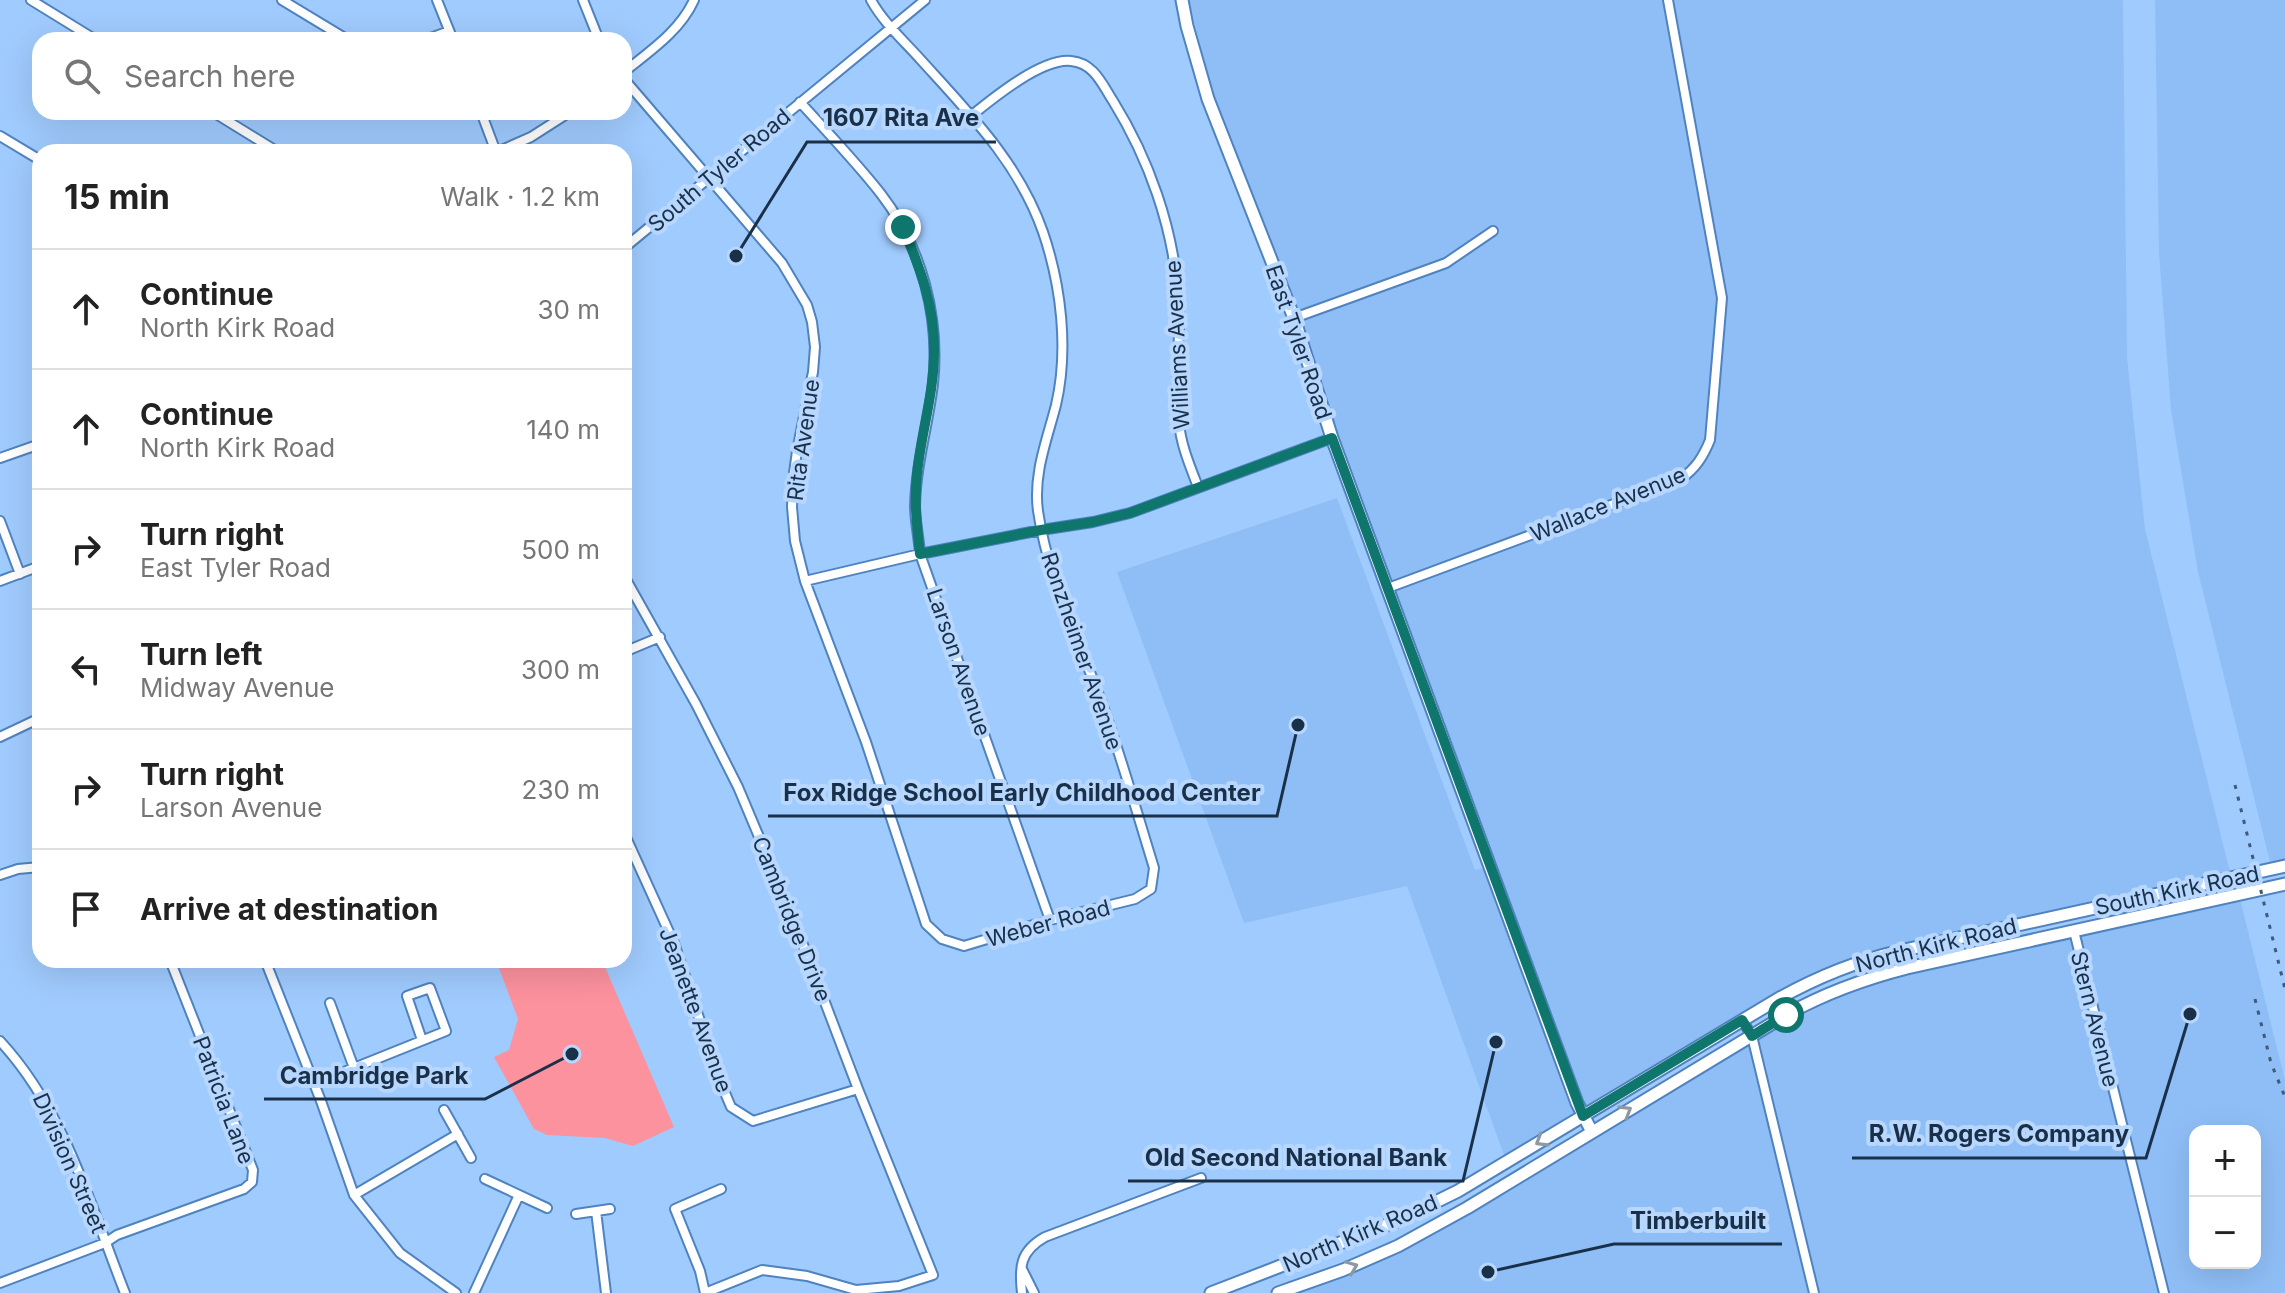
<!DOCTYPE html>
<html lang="en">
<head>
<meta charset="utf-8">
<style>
  :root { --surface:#fff; --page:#f2f2f2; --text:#222; --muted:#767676; --line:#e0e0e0 }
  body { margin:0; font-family:Inter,sans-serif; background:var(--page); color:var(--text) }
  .controls { position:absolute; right:24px; bottom:24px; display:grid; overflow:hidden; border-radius:16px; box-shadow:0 8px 32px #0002 }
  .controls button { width:72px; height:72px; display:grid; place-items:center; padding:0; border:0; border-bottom:2px solid var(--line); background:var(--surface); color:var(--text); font:40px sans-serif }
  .stop { position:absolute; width:24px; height:24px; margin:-18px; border:6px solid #0f766e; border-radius:50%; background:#fff }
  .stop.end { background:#0f766e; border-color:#fff; box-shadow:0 2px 8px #0008 }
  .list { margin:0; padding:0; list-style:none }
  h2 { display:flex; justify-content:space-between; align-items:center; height:104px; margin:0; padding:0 32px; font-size:34px }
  h2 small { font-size:26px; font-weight:400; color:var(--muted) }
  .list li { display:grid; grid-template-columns:52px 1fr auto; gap:24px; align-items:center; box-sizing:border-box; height:120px; padding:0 32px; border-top:2px solid var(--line) }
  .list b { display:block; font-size:30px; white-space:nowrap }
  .list p { margin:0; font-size:26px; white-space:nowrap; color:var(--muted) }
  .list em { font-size:26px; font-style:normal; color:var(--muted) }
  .icon { flex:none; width:44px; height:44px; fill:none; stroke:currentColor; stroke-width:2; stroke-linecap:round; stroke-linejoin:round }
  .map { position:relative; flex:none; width:2285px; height:1293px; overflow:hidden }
  .search { position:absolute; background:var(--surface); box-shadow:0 8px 32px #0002; left:32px; top:32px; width:600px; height:88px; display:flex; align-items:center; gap:20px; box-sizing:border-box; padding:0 28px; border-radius:24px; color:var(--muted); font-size:30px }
  .panel { position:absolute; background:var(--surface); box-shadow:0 8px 32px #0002; left:32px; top:144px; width:600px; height:824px; border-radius:24px }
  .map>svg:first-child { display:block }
</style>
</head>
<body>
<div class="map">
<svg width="2285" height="1293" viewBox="0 0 2285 1293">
  <rect width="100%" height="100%" fill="#a0cbfe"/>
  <path fill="#8fbef6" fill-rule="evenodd" d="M1189,0H2123L2127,357L2145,529L2230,872L1889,948L1847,959L1780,990L1585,1108L1214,102Z
    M2155,0H2285V859L2270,862L2198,572L2171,410L2159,253Z
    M1337,498L1475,870L1485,868L1577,1116L1505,1158L1407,886L1244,923L1117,572Z
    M2240,899L2285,1080V1293H1818L1757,1039L1852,990L1907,974ZM2195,1131H2255V1263H2195Z
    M1749,1044L1808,1293H1297L1419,1241L1528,1179Z"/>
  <path fill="#fc929e" d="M496,960H602L674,1127L633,1146L605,1138L547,1135L534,1129L494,1057L509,1050L518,1019Z"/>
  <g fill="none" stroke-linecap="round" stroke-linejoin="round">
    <g stroke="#4f83bf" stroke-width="12">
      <path id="street" d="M31,0L96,40
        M282,0L348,40
        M437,0L453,40
        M583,0L599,40
        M425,40L449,31
        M624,72C650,51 680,31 694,0
        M624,79L782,263L807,305L812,322L815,347L813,372L797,451L793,480L792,507L795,541L805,581L866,742L926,924L942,939L964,946L1050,920L1135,899L1151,889L1154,868C1138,816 1123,763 1105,712C1082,646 1048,581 1038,511C1033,474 1047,440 1056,405C1069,349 1061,285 1043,232C1019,163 969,113 921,60C904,41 883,22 871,0
        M800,102C827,132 856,162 881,194C922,247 940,318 933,384C928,425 916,464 915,506C915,521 919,538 920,554L1050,920
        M213,112L278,152
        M481,112L496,152
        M971,116C993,98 1042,58 1071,61C1094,63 1102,84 1113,101C1149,159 1173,227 1178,295C1182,338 1174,381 1179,423C1181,445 1190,466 1198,487
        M0,136L40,160
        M497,152L531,137L570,112
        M624,248L925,0
        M1294,318L1446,263L1493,231
        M0,458L40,444
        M0,521L20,574
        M624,576L696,704L738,787L789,908L858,1089L933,1275L899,1286L856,1290L807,1276L762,1270L705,1293
        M0,581L40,566
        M805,581L920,554L1041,530L1093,522L1130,513L1332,438
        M1388,588L1681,479C1696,468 1703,457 1710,440L1722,298L1668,0
        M624,652L660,637
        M0,737L40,718
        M624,833L674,943L720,1081L731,1107L753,1121L858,1089
        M0,875L18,869L40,867
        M2074,931L2164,1293
        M265,960L321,1101L354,1195L400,1253L456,1293
        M330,1003L354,1068
        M1742,1020L1752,1036L1814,1293
        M0,1041C65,1111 91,1207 125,1293
        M314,1084L446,1031L430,988L407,996L422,1040
        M444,1110L471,1158
        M485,1179L547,1208
        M354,1195L458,1134
        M596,1211L606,1293
        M576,1214L610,1209
        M1022,1269L1034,1293
        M0,1283L105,1243L117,1235L244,1189L252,1182L253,1170L170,960
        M474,1293L519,1195
        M705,1293L700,1271L675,1209L721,1189
        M1022,1293C1019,1267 1020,1251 1045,1237L1201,1178"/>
    </g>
    <g stroke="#4f83bf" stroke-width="15">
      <path id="secondary" d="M1182,0L1187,26L1208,99L1294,318L1332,438L1577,1103L1592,1132
        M1211,1293L1397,1221L1458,1191L1778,999C1817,977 1857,961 1900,951L2285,866
        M1278,1293L1343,1270L1398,1246L1467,1208L1786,1015C1825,993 1864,979 1907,968L2285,884"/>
    </g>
    <use href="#street" stroke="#fff" stroke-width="8"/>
    <use href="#secondary" stroke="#fff" stroke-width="11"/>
    <path stroke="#3f5b7c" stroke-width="3" stroke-dasharray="4 8" stroke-linecap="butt" d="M2235,785L2285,989
      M2255,999L2271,1063L2285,1097"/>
  </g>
  <defs><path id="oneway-chevron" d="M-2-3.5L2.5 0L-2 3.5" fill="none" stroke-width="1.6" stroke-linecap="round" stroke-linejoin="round" transform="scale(2)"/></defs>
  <g stroke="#8c98a4">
    <use href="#oneway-chevron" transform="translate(1626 1111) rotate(-31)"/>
    <use href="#oneway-chevron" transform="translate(1541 1141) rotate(149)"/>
    <use href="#oneway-chevron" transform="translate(1352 1267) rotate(-22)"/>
  </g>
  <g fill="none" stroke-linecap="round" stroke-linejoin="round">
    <path stroke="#0f766e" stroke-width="10" d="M903,227C920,268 935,307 934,352C934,394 921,433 917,474C914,502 917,527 920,554L1041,530L1093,522L1130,513L1332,438L1583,1116L1742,1020L1752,1036L1786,1015"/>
  </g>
  <g text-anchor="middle" stroke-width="8" stroke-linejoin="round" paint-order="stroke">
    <g font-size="22" fill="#1a3049" stroke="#b7d7fe">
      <text transform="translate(719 170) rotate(-40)" y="8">South Tyler Road</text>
      <text transform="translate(1299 342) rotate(71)" y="8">East Tyler Road</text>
      <text transform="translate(1177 345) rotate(-93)" y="8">Williams Avenue</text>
      <text transform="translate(803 440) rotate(-82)" y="8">Rita Avenue</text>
      <text transform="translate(1608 504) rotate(-22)" y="8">Wallace Avenue</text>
      <text transform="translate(1082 651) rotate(71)" y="8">Ronzheimer Avenue</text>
      <text transform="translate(959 662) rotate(71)" y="8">Larson Avenue</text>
      <text transform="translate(2177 890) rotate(-12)" y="8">South Kirk Road</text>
      <text transform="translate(792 919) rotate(68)" y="8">Cambridge Drive</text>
      <text transform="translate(1048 923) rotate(-15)" y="8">Weber Road</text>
      <text transform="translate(1936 945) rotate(-14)" y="8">North Kirk Road</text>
      <text transform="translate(696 1010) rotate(70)" y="8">Jeanette Avenue</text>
      <text transform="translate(2095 1019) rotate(76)" y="8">Stern Avenue</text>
      <text transform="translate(224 1100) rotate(69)" y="8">Patricia Lane</text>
      <text transform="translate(70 1163) rotate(66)" y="8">Division Street</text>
      <text transform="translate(1360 1233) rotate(-23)" y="8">North Kirk Road</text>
    </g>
  </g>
  <path fill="none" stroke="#1a3049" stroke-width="3" d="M736 256L807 142H996M1298 725L1277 816H768M572 1054L485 1099H264M2190 1014L2146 1158H1852M1496 1042L1463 1181H1128M1488 1272L1614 1244H1782"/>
  <g fill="#1a3049" stroke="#b7d7fe" stroke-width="3">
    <circle cx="736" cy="256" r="8"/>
    <circle cx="1298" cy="725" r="8"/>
    <circle cx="572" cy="1054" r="8"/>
    <circle cx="2190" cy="1014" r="8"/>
    <circle cx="1496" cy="1042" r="8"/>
    <circle cx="1488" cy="1272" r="8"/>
  </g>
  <g font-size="24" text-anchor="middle" font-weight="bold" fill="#1a3049" stroke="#b7d7fe" stroke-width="8" stroke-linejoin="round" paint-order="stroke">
    <text x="901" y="126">1607 Rita Ave</text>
    <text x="1022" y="801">Fox Ridge School Early Childhood Center</text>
    <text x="374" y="1084">Cambridge Park</text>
    <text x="1999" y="1142">R.W. Rogers Company</text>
    <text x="1296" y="1166">Old Second National Bank</text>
    <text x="1698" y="1229">Timberbuilt</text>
  </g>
</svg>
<div class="controls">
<button>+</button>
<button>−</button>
</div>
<div class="stop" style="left:1786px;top:1015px"></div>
<div class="stop end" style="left:903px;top:227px"></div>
<div class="search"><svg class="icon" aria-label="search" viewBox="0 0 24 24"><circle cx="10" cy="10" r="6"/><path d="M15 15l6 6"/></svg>Search here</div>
<section class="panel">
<h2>15 min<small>Walk · 1.2 km</small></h2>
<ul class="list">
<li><svg class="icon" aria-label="ahead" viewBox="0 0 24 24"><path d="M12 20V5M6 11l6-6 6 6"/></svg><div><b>Continue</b><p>North Kirk Road</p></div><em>30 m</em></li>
<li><svg class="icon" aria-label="ahead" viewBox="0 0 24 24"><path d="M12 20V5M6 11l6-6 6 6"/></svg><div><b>Continue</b><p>North Kirk Road</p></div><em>140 m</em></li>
<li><svg class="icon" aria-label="right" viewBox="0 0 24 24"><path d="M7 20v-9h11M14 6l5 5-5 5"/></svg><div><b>Turn right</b><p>East Tyler Road</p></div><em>500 m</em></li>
<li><svg class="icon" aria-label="left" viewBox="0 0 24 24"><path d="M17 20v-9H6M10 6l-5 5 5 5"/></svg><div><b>Turn left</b><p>Midway Avenue</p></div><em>300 m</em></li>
<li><svg class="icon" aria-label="right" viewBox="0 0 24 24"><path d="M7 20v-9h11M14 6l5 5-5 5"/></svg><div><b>Turn right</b><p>Larson Avenue</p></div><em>230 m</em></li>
<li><svg class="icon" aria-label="arrive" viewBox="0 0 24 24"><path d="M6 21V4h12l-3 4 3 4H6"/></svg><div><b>Arrive at destination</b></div></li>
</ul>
</section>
</div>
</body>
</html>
